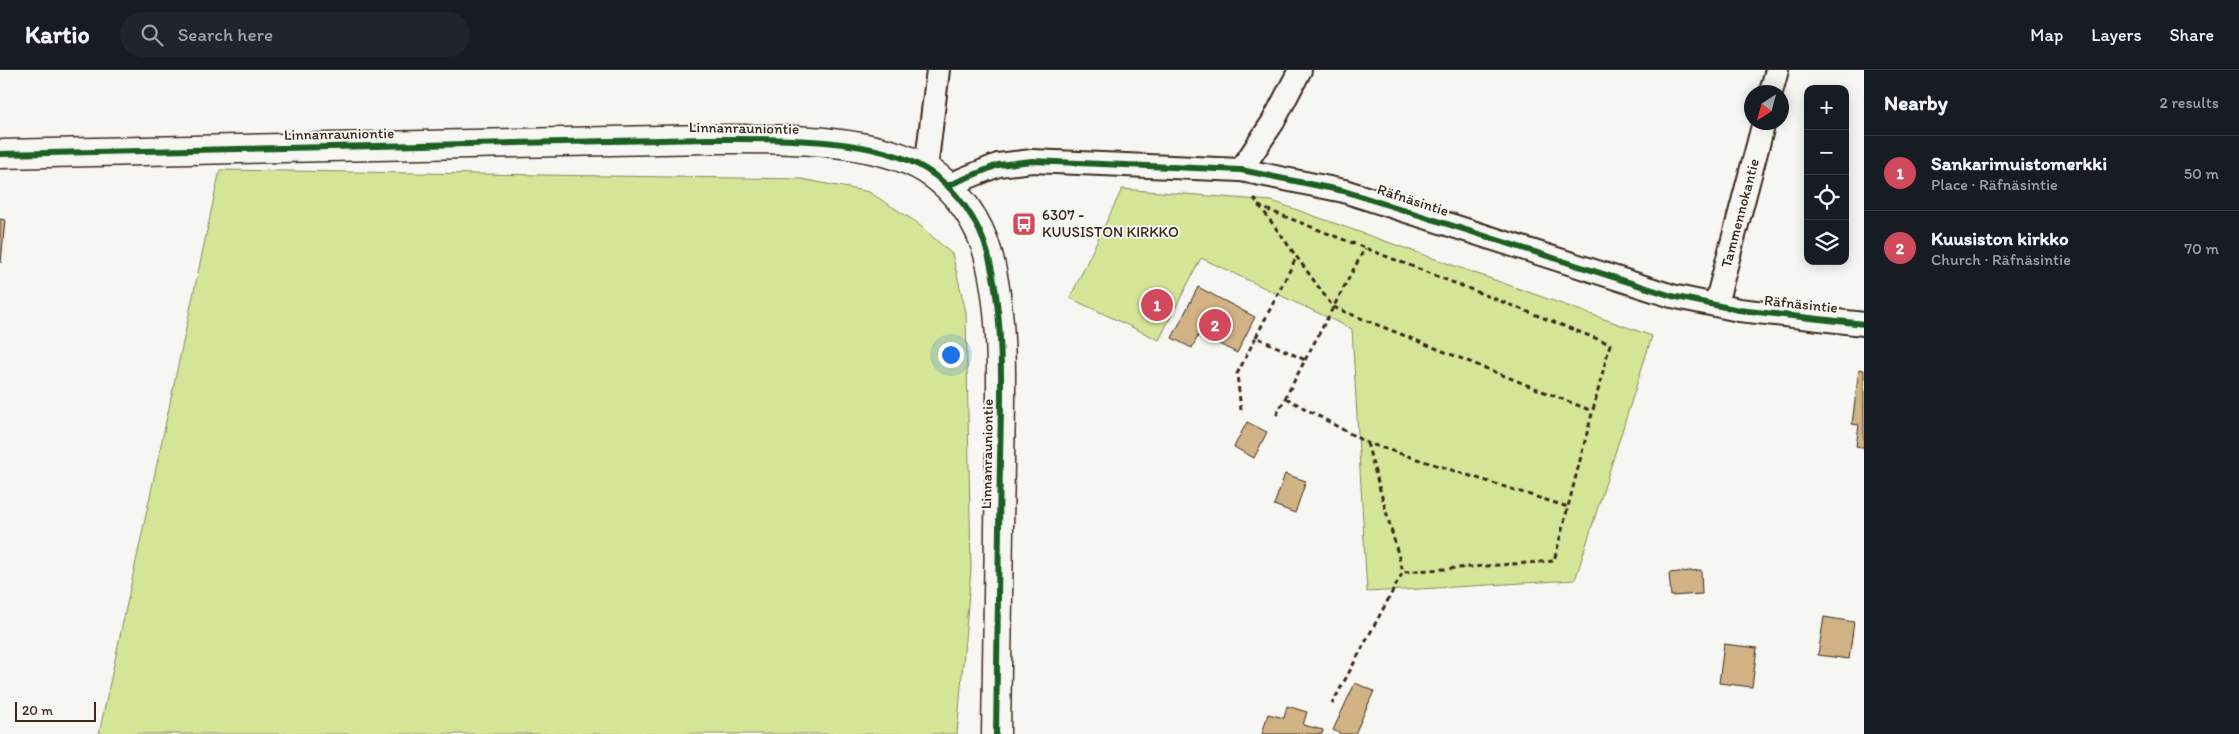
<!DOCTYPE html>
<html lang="en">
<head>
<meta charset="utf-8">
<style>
  :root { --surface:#171b24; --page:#20242c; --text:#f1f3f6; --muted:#9ea1a6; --line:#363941; --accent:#d1495b }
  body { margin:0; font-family:Itim,sans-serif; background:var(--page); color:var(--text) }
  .controls { position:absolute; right:15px; top:15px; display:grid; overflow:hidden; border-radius:10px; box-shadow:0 2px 12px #0003 }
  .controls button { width:45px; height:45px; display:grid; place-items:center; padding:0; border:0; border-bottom:1px solid var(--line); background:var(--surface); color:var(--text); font:25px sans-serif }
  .compass { position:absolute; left:1744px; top:15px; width:45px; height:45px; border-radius:50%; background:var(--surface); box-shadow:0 2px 12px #0003; rotate:216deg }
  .scale { position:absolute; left:15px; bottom:12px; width:81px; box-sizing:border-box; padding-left:5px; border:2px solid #3b2a1e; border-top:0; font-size:14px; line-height:18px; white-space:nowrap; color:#3b2a1e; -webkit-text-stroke:4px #f6f6f2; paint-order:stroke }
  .you { position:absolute; left:950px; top:284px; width:18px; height:18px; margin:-12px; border:4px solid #fff; border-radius:50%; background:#1a73e8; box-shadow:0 0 0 8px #1a73e833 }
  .badge { display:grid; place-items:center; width:32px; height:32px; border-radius:50%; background:var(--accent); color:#fff; font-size:16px; font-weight:700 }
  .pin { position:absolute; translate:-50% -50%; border:2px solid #fff; box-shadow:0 1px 5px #0006 }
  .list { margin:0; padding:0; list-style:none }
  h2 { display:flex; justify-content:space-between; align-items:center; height:65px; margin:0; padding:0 20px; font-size:21px }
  h2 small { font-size:16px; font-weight:400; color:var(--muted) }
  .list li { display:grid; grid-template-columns:32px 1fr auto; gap:15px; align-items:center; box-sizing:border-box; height:75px; padding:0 20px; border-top:1px solid var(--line) }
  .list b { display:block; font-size:19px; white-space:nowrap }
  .list p { margin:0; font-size:16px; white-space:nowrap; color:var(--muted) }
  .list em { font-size:16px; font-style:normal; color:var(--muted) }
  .icon { flex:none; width:28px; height:28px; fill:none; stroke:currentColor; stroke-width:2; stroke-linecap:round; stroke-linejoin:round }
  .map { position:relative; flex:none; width:1864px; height:664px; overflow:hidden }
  header { display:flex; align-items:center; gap:30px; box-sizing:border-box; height:70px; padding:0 25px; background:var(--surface); border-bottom:1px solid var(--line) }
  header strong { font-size:24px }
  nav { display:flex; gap:28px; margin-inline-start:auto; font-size:18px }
  .search { width:350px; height:45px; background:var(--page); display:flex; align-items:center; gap:12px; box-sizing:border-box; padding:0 18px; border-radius:28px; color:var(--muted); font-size:19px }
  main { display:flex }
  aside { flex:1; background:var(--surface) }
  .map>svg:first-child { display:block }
</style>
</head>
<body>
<header>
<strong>Kartio</strong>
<div class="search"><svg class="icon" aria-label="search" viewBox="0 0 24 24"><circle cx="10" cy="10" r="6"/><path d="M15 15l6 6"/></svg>Search here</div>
<nav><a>Map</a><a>Layers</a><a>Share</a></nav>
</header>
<main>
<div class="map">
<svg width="1864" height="664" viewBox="0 0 1864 664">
  <rect width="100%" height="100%" fill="#f6f6f2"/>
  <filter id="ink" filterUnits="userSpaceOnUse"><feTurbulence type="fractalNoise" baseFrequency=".02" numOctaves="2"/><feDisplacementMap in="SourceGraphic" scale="10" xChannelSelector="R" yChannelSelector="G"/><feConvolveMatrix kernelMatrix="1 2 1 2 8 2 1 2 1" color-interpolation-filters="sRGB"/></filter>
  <g filter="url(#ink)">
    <path fill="#d5e598" stroke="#88885b" d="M220,100L801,109L869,122L916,152L952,184L966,242L971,499L957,664H99Z
      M1122,119L1272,131L1652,266L1575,510L1367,522L1352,259L1201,188L1159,270L1070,228Z"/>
    <path fill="#d1b285" stroke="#3b2a1e" d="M0,149L5,150L1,193L0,192Z
      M1198,217L1255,247L1237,283L1199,264L1192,278L1172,268Z
      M1859,299L1864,300V378L1856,376L1859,355L1852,354Z
      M1247,352L1267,362L1254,388L1234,377Z
      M1285,404L1306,411L1295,443L1274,435Z
      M1701,500L1702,524L1671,526L1669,503Z
      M1824,547L1854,552L1849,589L1818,585Z
      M1724,574L1757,578L1752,617L1719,613Z
      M1355,613L1374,621L1355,664H1341L1333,660Z
      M1287,636L1307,642L1303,655L1323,660L1322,664H1262L1268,644L1284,648Z"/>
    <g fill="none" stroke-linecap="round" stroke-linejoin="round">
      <g stroke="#3b2a1e" stroke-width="26">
        <g id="street">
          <path d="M1771,22L1777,0"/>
          <path d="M926,99L938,0"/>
          <path d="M1241,100L1273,52L1300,0"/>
          <path d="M949,115L998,95L1032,91L1241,100L1344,121L1672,226L1739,240L1864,254"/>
          <path id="s1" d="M1716,234L1764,52"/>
        </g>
      </g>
      <g stroke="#3b2a1e" stroke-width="31">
        <path id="secondary" d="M0,84L708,69C770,69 874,66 927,100C956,118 979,151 988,184C1005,247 1001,326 1000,391C999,482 997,573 996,664"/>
      </g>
      <path stroke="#3b2a1e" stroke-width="3" stroke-dasharray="5 4" stroke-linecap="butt" d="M1254,128L1333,237L1592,341
        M1258,136L1610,274L1554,491L1403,502L1332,634
        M1256,267L1296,188
        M1305,290L1365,178
        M1286,328L1367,373L1568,437
        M1241,340L1237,304L1256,267L1305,290L1276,346
        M1367,373L1403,502"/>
      <use href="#street" stroke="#f6f6f2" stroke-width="22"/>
      <use href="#secondary" stroke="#f6f6f2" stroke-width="28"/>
      <g stroke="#f6f6f2" stroke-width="9">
        <path id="cycleway" d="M0,84L708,69C770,69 874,66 927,100C956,118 979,151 988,184C1005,247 1001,326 1000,391C999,482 997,573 996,664
          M949,115L998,95L1032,91L1241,100L1344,121L1672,226L1739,240L1864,254"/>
      </g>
      <use href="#cycleway" stroke="#1b5e20" stroke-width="6"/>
    </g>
  </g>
  <defs>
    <g id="bus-square" transform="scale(1.25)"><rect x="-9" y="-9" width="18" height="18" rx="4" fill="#d1495b" stroke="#f6f6f2"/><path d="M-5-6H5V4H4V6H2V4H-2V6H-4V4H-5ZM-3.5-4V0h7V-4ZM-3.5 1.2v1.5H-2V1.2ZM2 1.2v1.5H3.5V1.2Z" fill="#fff"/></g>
  </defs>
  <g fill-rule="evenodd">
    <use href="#bus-square" x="1024" y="154"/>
  </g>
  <g text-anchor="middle" stroke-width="4" stroke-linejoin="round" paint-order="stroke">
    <g font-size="15" fill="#3b2a1e" stroke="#f6f6f2">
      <text transform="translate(744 58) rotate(1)" y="5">Linnanrauniontie</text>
      <text transform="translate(339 64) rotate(-1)" y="5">Linnanrauniontie</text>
      <text transform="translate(1413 130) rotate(18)" y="5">Räfnäsintie</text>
      <text dy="5" stroke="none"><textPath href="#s1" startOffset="94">Tammennokantie</textPath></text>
      <text transform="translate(1801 234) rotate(6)" y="5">Räfnäsintie</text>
      <text transform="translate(987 384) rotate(-89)" y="5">Linnanrauniontie</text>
    </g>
    <g font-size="15" fill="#3b2a1e" stroke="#f6f6f2" text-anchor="start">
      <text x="1042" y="150">6307 -<tspan x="1042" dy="17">KUUSISTON KIRKKO</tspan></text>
    </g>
  </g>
</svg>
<div class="controls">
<button>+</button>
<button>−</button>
<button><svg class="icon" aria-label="locate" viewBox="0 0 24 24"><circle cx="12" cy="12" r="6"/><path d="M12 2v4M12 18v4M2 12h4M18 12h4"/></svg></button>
<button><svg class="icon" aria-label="layers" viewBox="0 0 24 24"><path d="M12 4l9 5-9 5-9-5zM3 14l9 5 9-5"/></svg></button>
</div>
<svg class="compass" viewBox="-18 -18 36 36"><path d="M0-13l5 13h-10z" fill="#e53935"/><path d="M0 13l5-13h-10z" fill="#9ea1a6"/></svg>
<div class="scale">20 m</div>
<div class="you"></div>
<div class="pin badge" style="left:1157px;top:235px">1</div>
<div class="pin badge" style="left:1215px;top:255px">2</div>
</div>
<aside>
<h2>Nearby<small>2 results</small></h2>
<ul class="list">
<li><span class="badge">1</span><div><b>Sankarimuistomerkki</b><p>Place · Räfnäsintie</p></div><em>50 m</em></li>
<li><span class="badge">2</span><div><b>Kuusiston kirkko</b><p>Church · Räfnäsintie</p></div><em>70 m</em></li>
</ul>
</aside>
</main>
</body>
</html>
